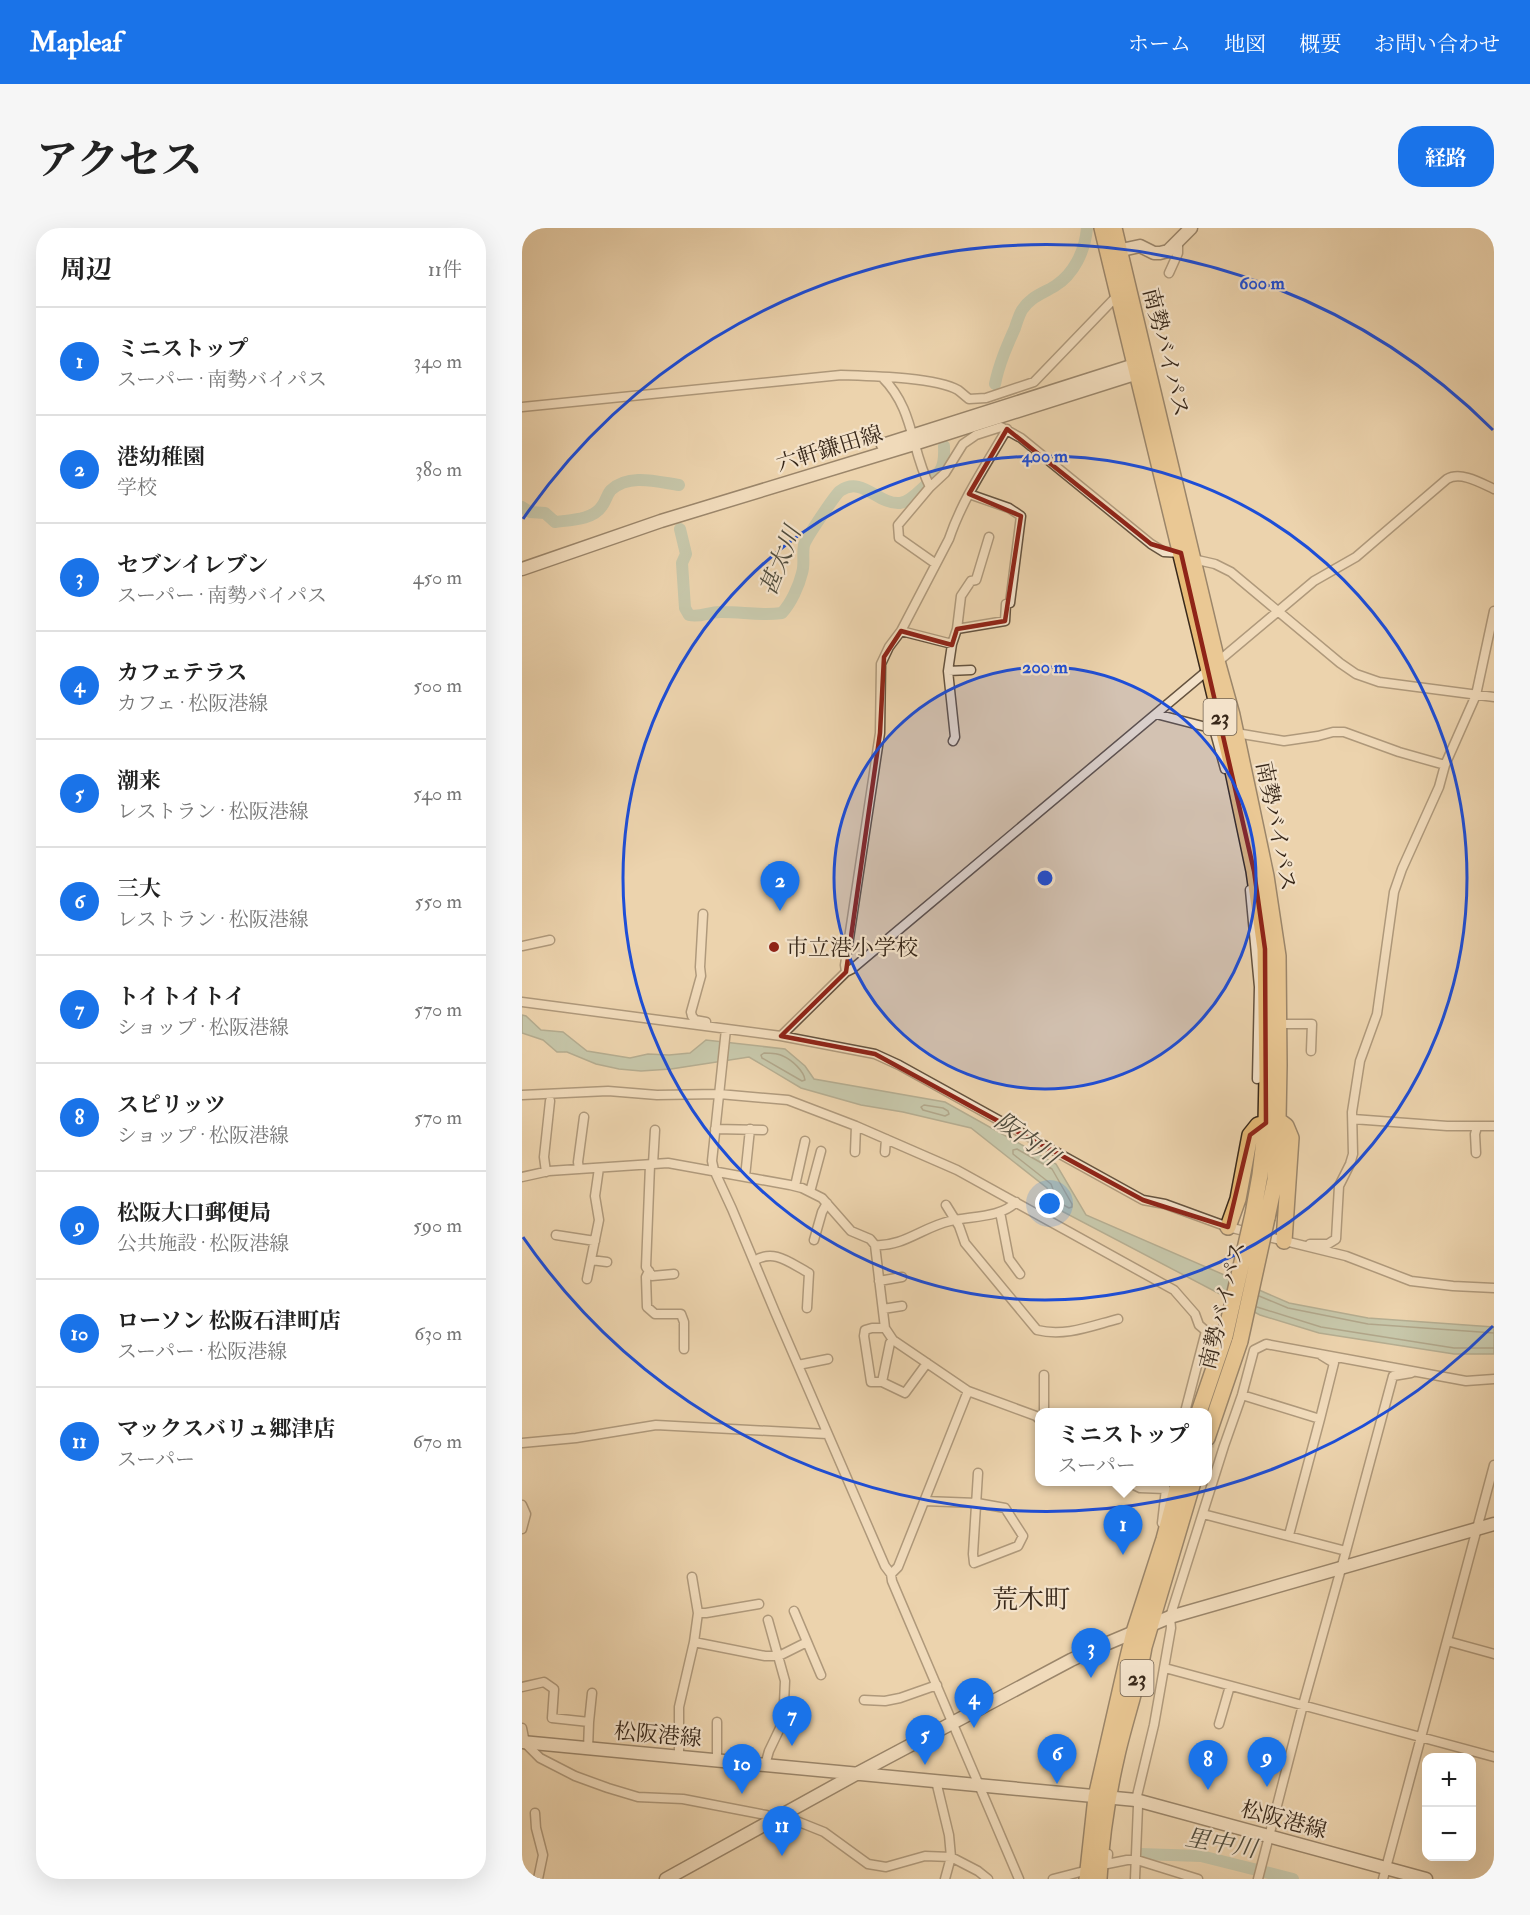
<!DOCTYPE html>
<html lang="ja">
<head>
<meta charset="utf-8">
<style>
  :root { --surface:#fff; --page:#f6f6f6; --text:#222; --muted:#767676; --line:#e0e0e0; --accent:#1a73e8 }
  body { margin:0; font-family:"IM FELL Double Pica","Noto Serif JP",serif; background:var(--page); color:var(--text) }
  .controls { position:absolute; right:18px; bottom:18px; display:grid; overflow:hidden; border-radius:12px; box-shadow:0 6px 24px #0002 }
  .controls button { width:54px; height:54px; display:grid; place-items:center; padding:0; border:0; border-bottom:2px solid var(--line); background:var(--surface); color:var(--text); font:30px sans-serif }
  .you { position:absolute; left:528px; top:976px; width:21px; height:21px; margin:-15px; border:4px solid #fff; border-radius:50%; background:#1a73e8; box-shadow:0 0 0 9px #1a73e833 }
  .badge { display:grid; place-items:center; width:39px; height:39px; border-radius:50%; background:var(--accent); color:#fff; font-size:20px; font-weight:700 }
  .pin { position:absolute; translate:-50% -50px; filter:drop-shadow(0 2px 3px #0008) }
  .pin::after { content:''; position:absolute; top:32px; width:21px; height:18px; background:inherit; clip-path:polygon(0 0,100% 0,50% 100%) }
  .popup { position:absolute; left:513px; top:1180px; width:177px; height:78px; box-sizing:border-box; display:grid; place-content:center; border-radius:12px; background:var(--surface); filter:drop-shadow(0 2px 4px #0005); font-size:20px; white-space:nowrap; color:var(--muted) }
  .popup b { font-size:22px; color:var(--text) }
  .popup::after { content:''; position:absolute; left:50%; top:100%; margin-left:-12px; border:12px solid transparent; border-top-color:var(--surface) }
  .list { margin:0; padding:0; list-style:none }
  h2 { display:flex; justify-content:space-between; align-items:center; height:78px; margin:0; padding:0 24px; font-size:26px }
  h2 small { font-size:20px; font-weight:400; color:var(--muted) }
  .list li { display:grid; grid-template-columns:39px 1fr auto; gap:18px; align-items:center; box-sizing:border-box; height:108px; padding:0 24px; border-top:2px solid var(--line) }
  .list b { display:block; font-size:22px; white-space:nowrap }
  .list p { margin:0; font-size:20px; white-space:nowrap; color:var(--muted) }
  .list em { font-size:20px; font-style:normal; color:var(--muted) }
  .map { position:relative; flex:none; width:972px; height:1651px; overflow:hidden; border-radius:24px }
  header { display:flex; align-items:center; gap:36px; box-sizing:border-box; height:84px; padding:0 30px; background:var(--accent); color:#fff }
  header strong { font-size:28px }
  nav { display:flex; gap:33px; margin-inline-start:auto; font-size:21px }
  .intro { display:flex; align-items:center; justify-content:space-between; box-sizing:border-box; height:144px; padding:0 36px }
  h1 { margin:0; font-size:42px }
  .button { padding:15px 27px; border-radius:24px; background:var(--accent); color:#fff; font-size:21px; font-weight:700 }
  main { display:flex; gap:36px; padding:0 36px }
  aside { flex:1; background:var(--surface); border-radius:24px; box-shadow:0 6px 24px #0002 }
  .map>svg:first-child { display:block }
</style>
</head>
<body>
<header>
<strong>Mapleaf</strong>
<nav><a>ホーム</a><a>地図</a><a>概要</a><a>お問い合わせ</a></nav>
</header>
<div class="intro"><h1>アクセス</h1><a class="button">経路</a></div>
<main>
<aside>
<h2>周辺<small>11件</small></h2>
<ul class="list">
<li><span class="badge">1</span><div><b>ミニストップ</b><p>スーパー · 南勢バイパス</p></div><em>340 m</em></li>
<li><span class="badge">2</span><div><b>港幼稚園</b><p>学校</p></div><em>380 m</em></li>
<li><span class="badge">3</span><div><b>セブンイレブン</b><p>スーパー · 南勢バイパス</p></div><em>450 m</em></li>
<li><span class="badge">4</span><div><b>カフェテラス</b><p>カフェ · 松阪港線</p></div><em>500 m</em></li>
<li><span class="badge">5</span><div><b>潮来</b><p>レストラン · 松阪港線</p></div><em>540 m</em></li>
<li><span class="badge">6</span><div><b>三大</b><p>レストラン · 松阪港線</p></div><em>550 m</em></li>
<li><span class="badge">7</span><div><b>トイトイトイ</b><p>ショップ · 松阪港線</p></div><em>570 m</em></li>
<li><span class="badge">8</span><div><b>スピリッツ</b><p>ショップ · 松阪港線</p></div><em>570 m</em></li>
<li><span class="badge">9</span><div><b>松阪大口郵便局</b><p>公共施設 · 松阪港線</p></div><em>590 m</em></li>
<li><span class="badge">10</span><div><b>ローソン 松阪石津町店</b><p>スーパー · 松阪港線</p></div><em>630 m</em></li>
<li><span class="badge">11</span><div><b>マックスバリュ郷津店</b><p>スーパー</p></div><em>670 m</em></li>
</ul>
</aside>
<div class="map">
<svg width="972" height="1651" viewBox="0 0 972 1651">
  <rect width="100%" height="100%" fill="#ecd3ad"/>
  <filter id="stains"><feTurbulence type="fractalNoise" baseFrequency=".00333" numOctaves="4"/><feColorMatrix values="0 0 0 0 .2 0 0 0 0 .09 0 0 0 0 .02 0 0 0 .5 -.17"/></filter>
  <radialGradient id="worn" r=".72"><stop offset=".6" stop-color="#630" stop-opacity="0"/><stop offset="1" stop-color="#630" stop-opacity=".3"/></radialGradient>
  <path fill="#99b8a6" stroke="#727e6e" stroke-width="1.5" d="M0,787L4,788L19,802L41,804L65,823L108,830L126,826L147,827L168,825L184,812L263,821L283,838L292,851L423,874L534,936L564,987L767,1075L846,1090L972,1099V1126H932L797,1105L738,1087L530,978L525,960L449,900L381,884L339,877L279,860L227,829L149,841L119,843L97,841L74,836L45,824H35L21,812L0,805Z"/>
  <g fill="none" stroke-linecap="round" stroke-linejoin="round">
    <path stroke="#687060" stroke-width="1.5" d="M242,825C248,825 256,825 261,828C270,832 282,843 283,852L280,853L240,830L239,827Z
      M402,877L421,880L426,883L427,886L423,888L401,882L399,879Z
      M495,921L530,941L550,976V979L547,980L536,974L529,956L491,926V922Z
      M737,1068L766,1080L846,1096L972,1105
      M735,1079L799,1099L932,1120H972"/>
    <path stroke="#99b8a6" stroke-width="12" d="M473,156C477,136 485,118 493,100C495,94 497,87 500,82C508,69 520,66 533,58C552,46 563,23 565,0
      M0,279L8,284L23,285L33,294C48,292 71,292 80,278C84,273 85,266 89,262C107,245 136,254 157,257
      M158,301L164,326L160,335L163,380L167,387C179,390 188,383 200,384C221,384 239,388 260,385C269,375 277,358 280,345C283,336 280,326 282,317C284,310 313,267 318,263C340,247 356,277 378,275C388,274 397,263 404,257C420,243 423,239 422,218
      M618,1626L679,1628L771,1651"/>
    <path stroke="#c8b190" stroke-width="8" stroke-dasharray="8 4" stroke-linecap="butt" d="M684,1103L692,1105L732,1122
      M685,1214L702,1218"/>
    <g stroke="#65533f" stroke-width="11">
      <path id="street" d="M647,45L656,25V12
        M360,149C393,182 388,220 408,259L376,297L377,310L414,336
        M0,179L319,147C347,148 413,149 436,162C440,165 443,168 447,171L464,170L512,154L591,72
        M408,259L423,245L441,216L454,207L479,199L499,210L629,316L642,324L659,325L671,331L693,336L709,344L818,435L834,446L857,454L972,469
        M435,401L483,393L484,376L488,375L499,288L487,280L447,266
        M379,403L430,416L435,401L439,368L449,353L454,352L467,309
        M430,416L426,443L433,509L431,513
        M426,443L449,442
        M634,486L692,501L703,541
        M720,506L762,513L796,508L811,504H822L877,524L923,537
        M728,662L737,759L735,851
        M181,686L178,739L179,748L169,784L170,788L173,792L184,794
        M0,718L28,712
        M324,744L330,741L792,353L834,329L925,251C939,243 959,255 972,261
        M0,774L259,808L353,826L377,837L621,972L643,976L706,999L824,1028L889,1053L931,1058L972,1060
        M757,796H790L789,823
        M204,801L190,933L192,942L210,981L253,1084L363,1338L369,1346L370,1353L497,1651
        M259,808L324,744L323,737L358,505L359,436L367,419L379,403L427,311C440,272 464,237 485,201
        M0,867L86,863L135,867L197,866L266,872L334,898L435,942L652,1062L673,1086L677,1097L684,1103L663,1184
        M831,891L925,898H972
        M193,901L241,902
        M333,924L334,898
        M363,924L364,911
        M954,925L953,906L955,899
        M131,936L133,902
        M128,937L124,1039L130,1048L152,1046
        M57,941L56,934L62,889
        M24,944L22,929L28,873
        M0,949L27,943L146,935L268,957L280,960L300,970L329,1003L348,1011L353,1017L363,1100L371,1112L446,1163L514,1188L517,1191
        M223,949L228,901
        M273,958L283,913
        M288,964L299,923
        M424,977L437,998L443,1015L515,1102C543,1109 569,1098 596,1091
        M478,984L487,1031L498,1046
        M34,1007L73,1013
        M292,1012L300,984L305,975
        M788,1016H806L814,1011L817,958L828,936L831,926L830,884L838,833L855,786L872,664L880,641L917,559L923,537L954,467L972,383
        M353,1017C381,1019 401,999 428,993C448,988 479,990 494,974
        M69,1032L85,1034
        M232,1033C252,1020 268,1035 287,1045L285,1080
        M127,1043L124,1049L125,1079L133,1086H159L162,1094V1121
        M65,1051L77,992L73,968L77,940
        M357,1053L380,1049
        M361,1081L380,1078
        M363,1100H350L343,1102L342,1108L349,1154H360L383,1165L405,1135
        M276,1137L306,1131
        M522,1147V1184
        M360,1154L368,1115L371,1112
        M720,1167L798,1191
        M0,1215L54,1210L134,1197L305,1206
        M606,1254L618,1260L644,1261L640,1295
        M402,1273L455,1275L483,1280L501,1308L496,1318L452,1335L451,1326L456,1245
        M0,1277L4,1286L0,1301
        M681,1286L824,1323L781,1477L736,1651
        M767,1307L798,1191L812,1135L799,1127
        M824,1323L871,1148L889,1145
        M369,1346L376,1339L446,1163
        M272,1383L299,1447
        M176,1385H184L237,1376
        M925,1413L972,1426
        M172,1414L243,1428H257L285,1414
        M643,1440L972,1529
        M0,1459L22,1454L32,1461L30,1490L67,1494L66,1521
        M342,1472L363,1473L378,1470L415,1457
        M67,1494L70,1465
        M195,1494V1533
        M697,1496L708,1458
        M0,1500L3,1515L18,1530L53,1548L86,1560L116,1569L161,1571L244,1587L255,1591L272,1592L302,1604L346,1636L364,1639L403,1628L429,1629L456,1643L466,1651
        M157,1529V1479L172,1414L176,1385L170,1349
        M243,1537L247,1523L258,1500L262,1475L263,1453L246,1392
        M414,1553L427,1607L429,1629L423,1651
        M13,1585L14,1600L21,1627L16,1651
        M586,1626L585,1636L605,1632H615L676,1651
        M531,1651L566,1642
        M613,1651L616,1578L614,1572L632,1497L649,1400L648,1389L702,1218L720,1167L732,1122L744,1116L944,1153L972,1151
        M861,1651L972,1237"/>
    </g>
    <g stroke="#38281a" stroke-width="15">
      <path id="secondary" d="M590,24L618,18L632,25H638L646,23L669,0
        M361,217L622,134
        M0,341L139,293L392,216L622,143
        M0,1514L614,1572L904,1651
        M144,1651L336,1545L549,1432L586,1415L648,1389L972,1296"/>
    </g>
    <g stroke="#38281a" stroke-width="18">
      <path id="highway" d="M580,0L709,534L732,643L743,721L745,847L744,895L738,947L731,986
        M592,0L695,433L710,487L744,648L756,728L757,837L756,892L753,952L745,990
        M756,892L764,898L769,910L762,1013
        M706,999L716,971L728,907L736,897L744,895
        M677,1184L703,1108
        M685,1210L718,1113
        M565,1651L574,1569L605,1433L612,1404L642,1311L657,1254
        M577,1651C579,1611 586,1566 595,1527C603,1491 616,1456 622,1419L671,1254"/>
    </g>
    <use href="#street" stroke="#f3e2ca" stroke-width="8"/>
    <use href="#secondary" stroke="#f3e2ca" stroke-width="12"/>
    <use href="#highway" stroke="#e6ba76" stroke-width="15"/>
    <g stroke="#38281a" stroke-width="18" stroke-linecap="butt">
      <path id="highway-bridge" d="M703,1108L731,986
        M718,1113L745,990"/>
    </g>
    <use href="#highway-bridge" stroke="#e6ba76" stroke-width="15"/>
  </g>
  <path d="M0 0H972V1651H0ZM485,201L629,316L659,325L732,643L743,721L744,895L728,907L706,999L621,972L353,826L259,808L324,744L358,505L362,429L379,403L430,417L435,401L483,393L499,288L447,266Z" fill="#ecd3ad" fill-opacity=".55" fill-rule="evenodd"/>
  <path fill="none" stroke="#8f2418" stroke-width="4.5" stroke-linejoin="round" d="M485,201L629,316L659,325L732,643L743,721L744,895L728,907L706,999L621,972L353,826L259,808L324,744L358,505L362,429L379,403L430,417L435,401L483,393L499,288L447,266Z"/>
  <circle cx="523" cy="650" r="211" fill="#1d4ed8" fill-opacity=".12"/>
  <g fill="none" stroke="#1d4ed8" stroke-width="3">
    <circle cx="523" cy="650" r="211"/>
    <circle cx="523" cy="650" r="422"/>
    <path d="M971 1098A634 634 0 0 1 1 1009M1 291A634 634 0 0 1 971 202"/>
  </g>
  <circle fill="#8f2418" stroke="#f3e2ca" stroke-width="2" cx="252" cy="719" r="6"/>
  <g text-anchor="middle" stroke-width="4.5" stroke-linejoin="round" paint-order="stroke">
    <g fill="#f3e2ca" stroke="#70604f" stroke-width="1.5">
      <rect x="681.5" y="471" width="33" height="36" rx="4.5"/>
      <rect x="598.5" y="1432" width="33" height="36" rx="4.5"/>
    </g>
    <g font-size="21" font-weight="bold" fill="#38281a">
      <text x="698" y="496">23</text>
      <text x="615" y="1457">23</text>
    </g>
    <g font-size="22" fill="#38281a" stroke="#f3e2ca">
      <text transform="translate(645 124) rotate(76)" y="8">南勢バイパス</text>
      <text transform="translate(307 220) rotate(-17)" y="8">六軒鎌田線</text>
      <text transform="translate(755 598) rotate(79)" y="8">南勢バイパス</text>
      <text transform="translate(700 1077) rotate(-76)" y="8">南勢バイパス</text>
      <text transform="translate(136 1506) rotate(5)" y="8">松阪港線</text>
      <text transform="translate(762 1591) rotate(15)" y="8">松阪港線</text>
    </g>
    <g font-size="22" fill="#38281a" stroke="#f3e2ca" text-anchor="start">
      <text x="264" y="727">市立港小学校</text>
    </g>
    <g font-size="24" font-style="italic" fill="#504c3d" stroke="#f3e2ca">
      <text transform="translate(258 333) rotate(-68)" y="8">甚太川</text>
      <text transform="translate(505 911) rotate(36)" y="8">阪内川</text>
      <text transform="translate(699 1615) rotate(10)" y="8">里中川</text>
    </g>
    <g font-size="26" fill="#38281a" stroke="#f3e2ca">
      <text x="509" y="1380">荒木町</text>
    </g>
  </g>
  <circle cx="523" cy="650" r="9" fill="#1d4ed8" stroke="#f3e2ca" stroke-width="3"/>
  <g font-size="18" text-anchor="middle" font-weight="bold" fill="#1d4ed8" stroke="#f3e2ca" stroke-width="4.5" stroke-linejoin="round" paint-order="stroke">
    <text x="740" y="61">600 m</text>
    <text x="523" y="234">400 m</text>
    <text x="523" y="445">200 m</text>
  </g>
  <rect width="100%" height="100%" filter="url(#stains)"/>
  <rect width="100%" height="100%" fill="url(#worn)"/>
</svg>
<div class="controls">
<button>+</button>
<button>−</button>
</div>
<div class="you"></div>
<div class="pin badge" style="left:601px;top:1327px">1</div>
<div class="popup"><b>ミニストップ</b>スーパー</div>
<div class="pin badge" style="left:258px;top:683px">2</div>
<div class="pin badge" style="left:569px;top:1450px">3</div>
<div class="pin badge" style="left:452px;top:1500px">4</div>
<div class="pin badge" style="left:403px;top:1537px">5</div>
<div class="pin badge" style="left:535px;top:1556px">6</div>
<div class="pin badge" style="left:270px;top:1518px">7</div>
<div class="pin badge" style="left:686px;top:1562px">8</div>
<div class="pin badge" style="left:745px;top:1559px">9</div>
<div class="pin badge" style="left:220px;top:1566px">10</div>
<div class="pin badge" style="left:260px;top:1628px">11</div>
</div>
</main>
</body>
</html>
